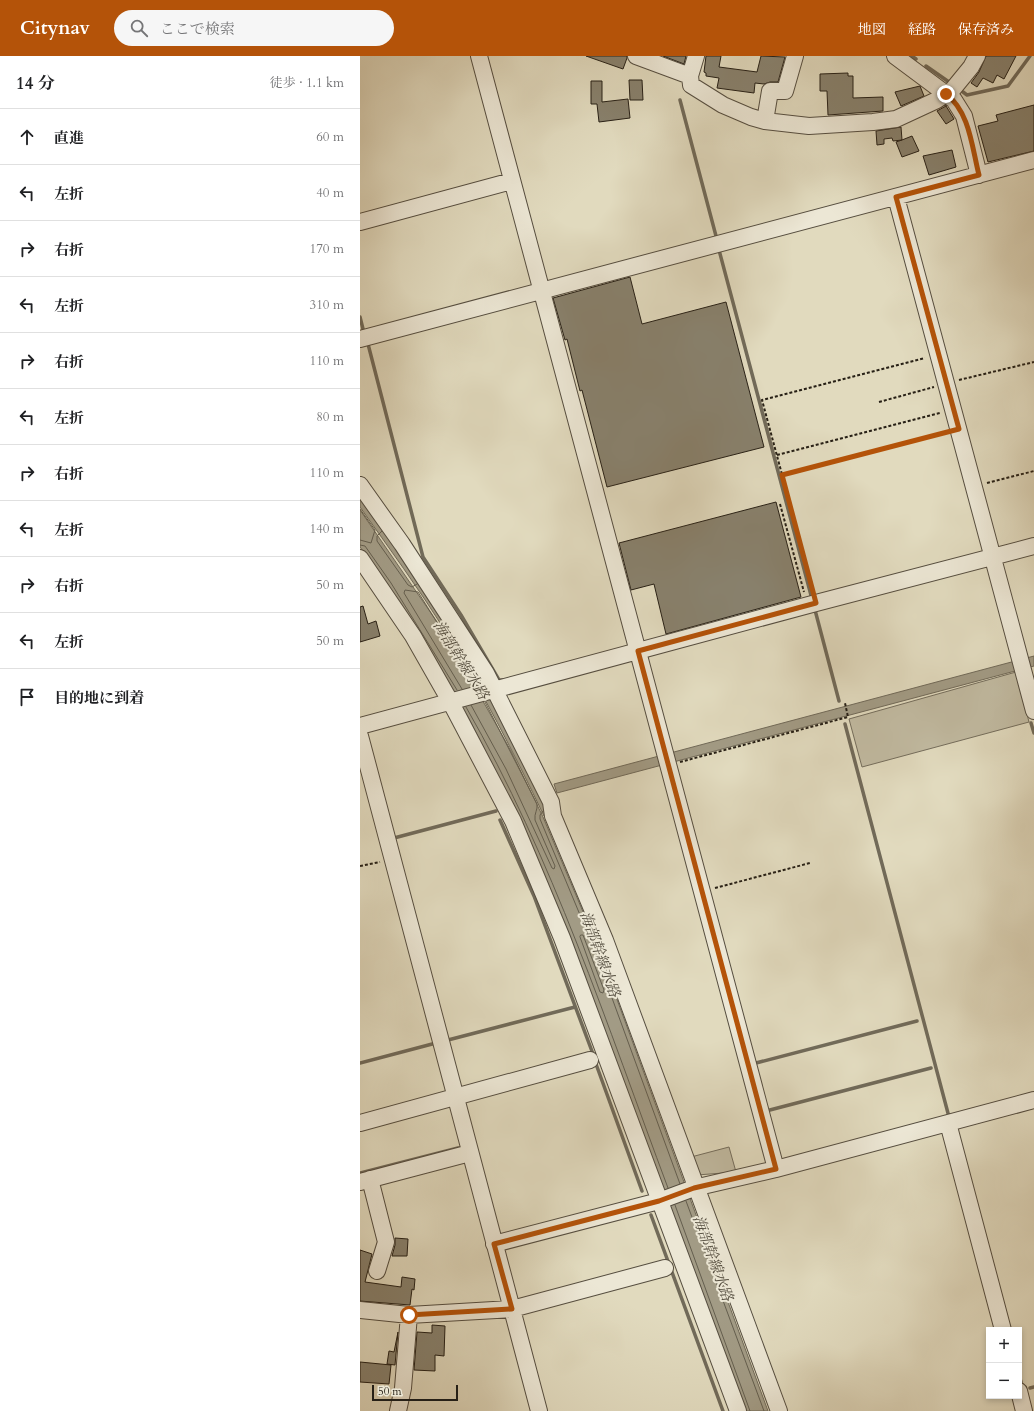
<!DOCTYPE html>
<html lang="ja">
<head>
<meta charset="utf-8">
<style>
  :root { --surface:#fff; --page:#f6f6f6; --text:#202124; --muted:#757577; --line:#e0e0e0; --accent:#b45309 }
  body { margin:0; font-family:Cardo,"Noto Serif JP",serif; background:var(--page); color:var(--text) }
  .controls { position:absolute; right:12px; bottom:12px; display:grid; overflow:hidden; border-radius:0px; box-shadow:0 2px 6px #0003 }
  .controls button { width:36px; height:36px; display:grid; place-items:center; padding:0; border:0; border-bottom:1px solid var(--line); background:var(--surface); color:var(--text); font:20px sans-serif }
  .scale { position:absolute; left:12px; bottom:10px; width:86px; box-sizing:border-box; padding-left:4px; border:2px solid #272016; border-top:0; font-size:11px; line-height:14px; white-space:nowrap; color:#272016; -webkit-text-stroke:3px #ece7d5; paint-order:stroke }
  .stop { position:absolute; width:12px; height:12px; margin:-9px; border:3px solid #b45309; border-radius:50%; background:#fff }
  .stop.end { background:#b45309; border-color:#fff; box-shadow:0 1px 4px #0008 }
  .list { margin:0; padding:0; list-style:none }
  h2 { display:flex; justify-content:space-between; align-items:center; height:52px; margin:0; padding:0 16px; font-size:17px }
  h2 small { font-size:13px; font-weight:400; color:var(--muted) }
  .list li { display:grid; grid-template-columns:26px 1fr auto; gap:12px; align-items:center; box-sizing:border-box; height:56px; padding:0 16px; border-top:1px solid var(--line) }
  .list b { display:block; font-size:15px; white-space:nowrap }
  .list em { font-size:13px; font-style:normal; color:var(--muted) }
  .icon { flex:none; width:22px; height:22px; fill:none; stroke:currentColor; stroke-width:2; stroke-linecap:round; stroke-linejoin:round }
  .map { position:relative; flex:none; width:674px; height:1355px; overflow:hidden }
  header { display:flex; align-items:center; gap:24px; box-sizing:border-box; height:56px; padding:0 20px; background:var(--accent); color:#fff }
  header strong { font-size:19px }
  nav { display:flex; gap:22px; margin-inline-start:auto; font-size:14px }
  .search { width:280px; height:36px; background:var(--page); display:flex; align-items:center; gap:10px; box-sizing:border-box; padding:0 14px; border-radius:22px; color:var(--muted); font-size:15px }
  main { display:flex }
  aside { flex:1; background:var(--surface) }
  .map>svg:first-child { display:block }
</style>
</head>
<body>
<header>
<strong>Citynav</strong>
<div class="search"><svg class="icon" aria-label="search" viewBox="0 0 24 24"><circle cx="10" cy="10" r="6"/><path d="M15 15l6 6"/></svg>ここで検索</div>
<nav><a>地図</a><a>経路</a><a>保存済み</a></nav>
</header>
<main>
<aside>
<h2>14 分<small>徒歩 · 1.1 km</small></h2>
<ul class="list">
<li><svg class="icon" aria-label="ahead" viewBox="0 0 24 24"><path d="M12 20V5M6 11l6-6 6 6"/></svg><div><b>直進</b></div><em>60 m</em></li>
<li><svg class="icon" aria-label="left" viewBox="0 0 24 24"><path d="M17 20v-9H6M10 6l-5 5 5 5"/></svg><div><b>左折</b></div><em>40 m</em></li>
<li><svg class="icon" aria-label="right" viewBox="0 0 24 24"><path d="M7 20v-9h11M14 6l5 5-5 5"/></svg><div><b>右折</b></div><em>170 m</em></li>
<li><svg class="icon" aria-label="left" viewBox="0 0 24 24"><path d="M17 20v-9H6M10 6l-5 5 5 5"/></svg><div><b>左折</b></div><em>310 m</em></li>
<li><svg class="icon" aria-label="right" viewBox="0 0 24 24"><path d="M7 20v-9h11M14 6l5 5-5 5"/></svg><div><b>右折</b></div><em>110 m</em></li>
<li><svg class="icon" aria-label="left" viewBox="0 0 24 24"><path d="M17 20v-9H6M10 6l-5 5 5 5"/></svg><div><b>左折</b></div><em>80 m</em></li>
<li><svg class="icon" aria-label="right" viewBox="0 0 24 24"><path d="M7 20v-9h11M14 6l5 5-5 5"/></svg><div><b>右折</b></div><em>110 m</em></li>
<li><svg class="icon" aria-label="left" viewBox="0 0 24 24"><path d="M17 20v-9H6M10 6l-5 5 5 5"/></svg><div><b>左折</b></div><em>140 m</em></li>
<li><svg class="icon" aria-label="right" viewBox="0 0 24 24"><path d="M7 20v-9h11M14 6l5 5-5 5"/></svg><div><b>右折</b></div><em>50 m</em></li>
<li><svg class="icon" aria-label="left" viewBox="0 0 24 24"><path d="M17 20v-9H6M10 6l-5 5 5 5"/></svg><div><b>左折</b></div><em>50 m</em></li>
<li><svg class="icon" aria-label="arrive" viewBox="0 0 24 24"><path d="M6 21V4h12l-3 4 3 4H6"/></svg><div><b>目的地に到着</b></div></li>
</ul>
</aside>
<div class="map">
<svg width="674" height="1355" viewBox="0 0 674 1355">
  <rect width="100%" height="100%" fill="#e1dabe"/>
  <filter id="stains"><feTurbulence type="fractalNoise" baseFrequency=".005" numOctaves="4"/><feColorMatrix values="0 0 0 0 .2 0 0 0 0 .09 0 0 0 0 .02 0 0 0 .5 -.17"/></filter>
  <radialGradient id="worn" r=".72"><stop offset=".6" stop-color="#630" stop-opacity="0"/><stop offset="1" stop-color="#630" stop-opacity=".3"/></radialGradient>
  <path fill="#c1baa1" stroke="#746d5c" d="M656,616L669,666L502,711L489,663Z
    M369,1091L376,1116L337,1119L331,1101Z"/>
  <path fill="#a29b85" stroke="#716a59" d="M0,438L89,568L158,688L188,759L184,760C154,697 122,635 86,576C59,533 29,492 0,451Z
    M0,454L84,576L151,695L183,761L237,889L408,1355H386L211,884L160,763L108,661L70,595L28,529L0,491Z
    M674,600V610L197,737L194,728Z"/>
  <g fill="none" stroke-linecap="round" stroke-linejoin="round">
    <path stroke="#645e4e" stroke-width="1" d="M0,453L15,474L11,487L0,484
      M22,475L17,480V485L48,529L52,531L57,528
      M0,489L5,490L31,527L97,634
      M98,591L121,628
      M102,633L44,537L45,534L58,536L116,629
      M111,649L146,713L192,812L194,813L195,810L175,764C174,757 178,754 177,748L125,646
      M106,651C193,802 247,969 308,1132
      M183,755L180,759V763L233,890L320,1128
      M221,879H223L244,934L243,937L240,936L220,881Z
      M326,1145L404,1355
      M315,1149L390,1355"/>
    <path stroke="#716a59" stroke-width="3.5" d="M552,0L556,3
      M566,10L589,26
      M603,36L607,39L648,30L670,0
      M320,44L356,180
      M359,194L452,543
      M0,261L4,277
      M8,288L63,501L101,559L139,624H144
      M455,554L479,645
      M671,667L674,677
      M485,668L589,1061
      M140,764L174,840L233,998
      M34,782L136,755
      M88,984L215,951
      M0,1007L76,987
      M396,1007L557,965
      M236,1008L282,1135
      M406,1055L571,1012
      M0,1117L98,1092H103
      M291,1159L363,1355
      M659,1319L661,1326
      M670,1332L674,1331"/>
  </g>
  <path fill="#88816d" stroke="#272016" d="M226,0H267V2L263,13Z
    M303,0H326L324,8Z
    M346,0H361L359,11L397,16L401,0L425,1L418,26H410L404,28L395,27L394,37L357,32L359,22L346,20V17L344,16Z
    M626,0H656L644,23L637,19L633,27L623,22L617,31L611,27L619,16Z
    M488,17V20H493V42L523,41V55L468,59L467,35H460V18Z
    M269,24H282L283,44H270Z
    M231,25H242V46L268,43L270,62L239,66L237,48H231Z
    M560,30L564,40L541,50L535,36Z
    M674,49V95L628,106L618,70L638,65L636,59Z
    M586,50L594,63L586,68L577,55Z
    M541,71L542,84L552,80L559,95L542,101L536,86L542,84L533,85L532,82L524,83V88L517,89L516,75Z
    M592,94L596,111L569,119L563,100Z
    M270,221L282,268L366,246L404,391L247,431L222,334L220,335L207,283L205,284L193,242Z
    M416,446L441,541L306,578L294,528L271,534L259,487Z
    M3,550L8,568L16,565L20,580L0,586V551Z
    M35,1182L48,1183L47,1200H32L35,1189Z
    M0,1194L12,1198L5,1226L41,1231L42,1221L55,1223L54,1234L52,1233L50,1249L0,1245Z
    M72,1269L85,1270L84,1300L75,1299V1315L54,1314L57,1276L72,1277Z
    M38,1276L35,1309L27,1308L29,1295L34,1296Z
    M0,1306L31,1309L29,1328L0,1326Z"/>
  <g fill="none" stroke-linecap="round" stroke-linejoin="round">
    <g stroke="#564e40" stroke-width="18">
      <path id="minor" d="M119,0L416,1113
        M276,0L330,20L331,29L363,49L391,61L405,65L449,70L513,66L536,63L577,44L593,33L611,11L617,0
        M535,0L594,44L604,60L619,119
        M330,20L336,0
        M405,65L410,35H425L435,0
        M536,141L674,655
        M0,166L152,125
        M0,283L674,104
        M0,429L42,488L126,617L191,746L193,760L245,884L419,1355
        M0,502L53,580L90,645L153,765L202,882L378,1355
        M0,670L456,547L674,490
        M0,680L179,1355
        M0,1067L230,1004
        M588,1067L643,1274
        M10,1123L26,1186L17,1215
        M0,1126L110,1097
        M134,1188L299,1145L334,1132L416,1113L674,1044
        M0,1254L49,1259L152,1253L305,1212
        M659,1335L664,1355
        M38,1355L43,1332L49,1259"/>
    </g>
    <path stroke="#272016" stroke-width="2" stroke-dasharray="3 2" stroke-linecap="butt" d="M599,324L674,306
      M519,346L574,331
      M417,399L580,357
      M422,419L585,377
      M627,427L674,415
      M420,448L444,536
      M453,534L402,344L565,302
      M320,706L488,661L485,647
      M0,810L20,806
      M355,832L450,807"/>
    <use href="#minor" stroke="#ece7d5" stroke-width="16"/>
  </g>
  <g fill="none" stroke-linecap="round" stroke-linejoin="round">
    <path stroke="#b45309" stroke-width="5" d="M49,1259L152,1253L134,1188L299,1145L334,1132L416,1113L278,595L456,547L422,419L599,373L536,141L619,119C612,92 610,56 586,38"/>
  </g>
  <g text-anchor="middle" stroke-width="4" stroke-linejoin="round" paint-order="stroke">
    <g font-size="15" font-style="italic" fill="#524b3d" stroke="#ece7d5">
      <text transform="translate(101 604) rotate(58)" y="5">海部幹線水路</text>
      <text transform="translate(240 898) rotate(70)" y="5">海部幹線水路</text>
      <text transform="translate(353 1202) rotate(70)" y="5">海部幹線水路</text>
    </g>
  </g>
  <rect width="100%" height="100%" filter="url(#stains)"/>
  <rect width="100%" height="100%" fill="url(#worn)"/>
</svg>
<div class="controls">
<button>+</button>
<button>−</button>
</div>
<div class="scale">50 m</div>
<div class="stop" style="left:49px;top:1259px"></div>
<div class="stop end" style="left:586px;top:38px"></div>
</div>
</main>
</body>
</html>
